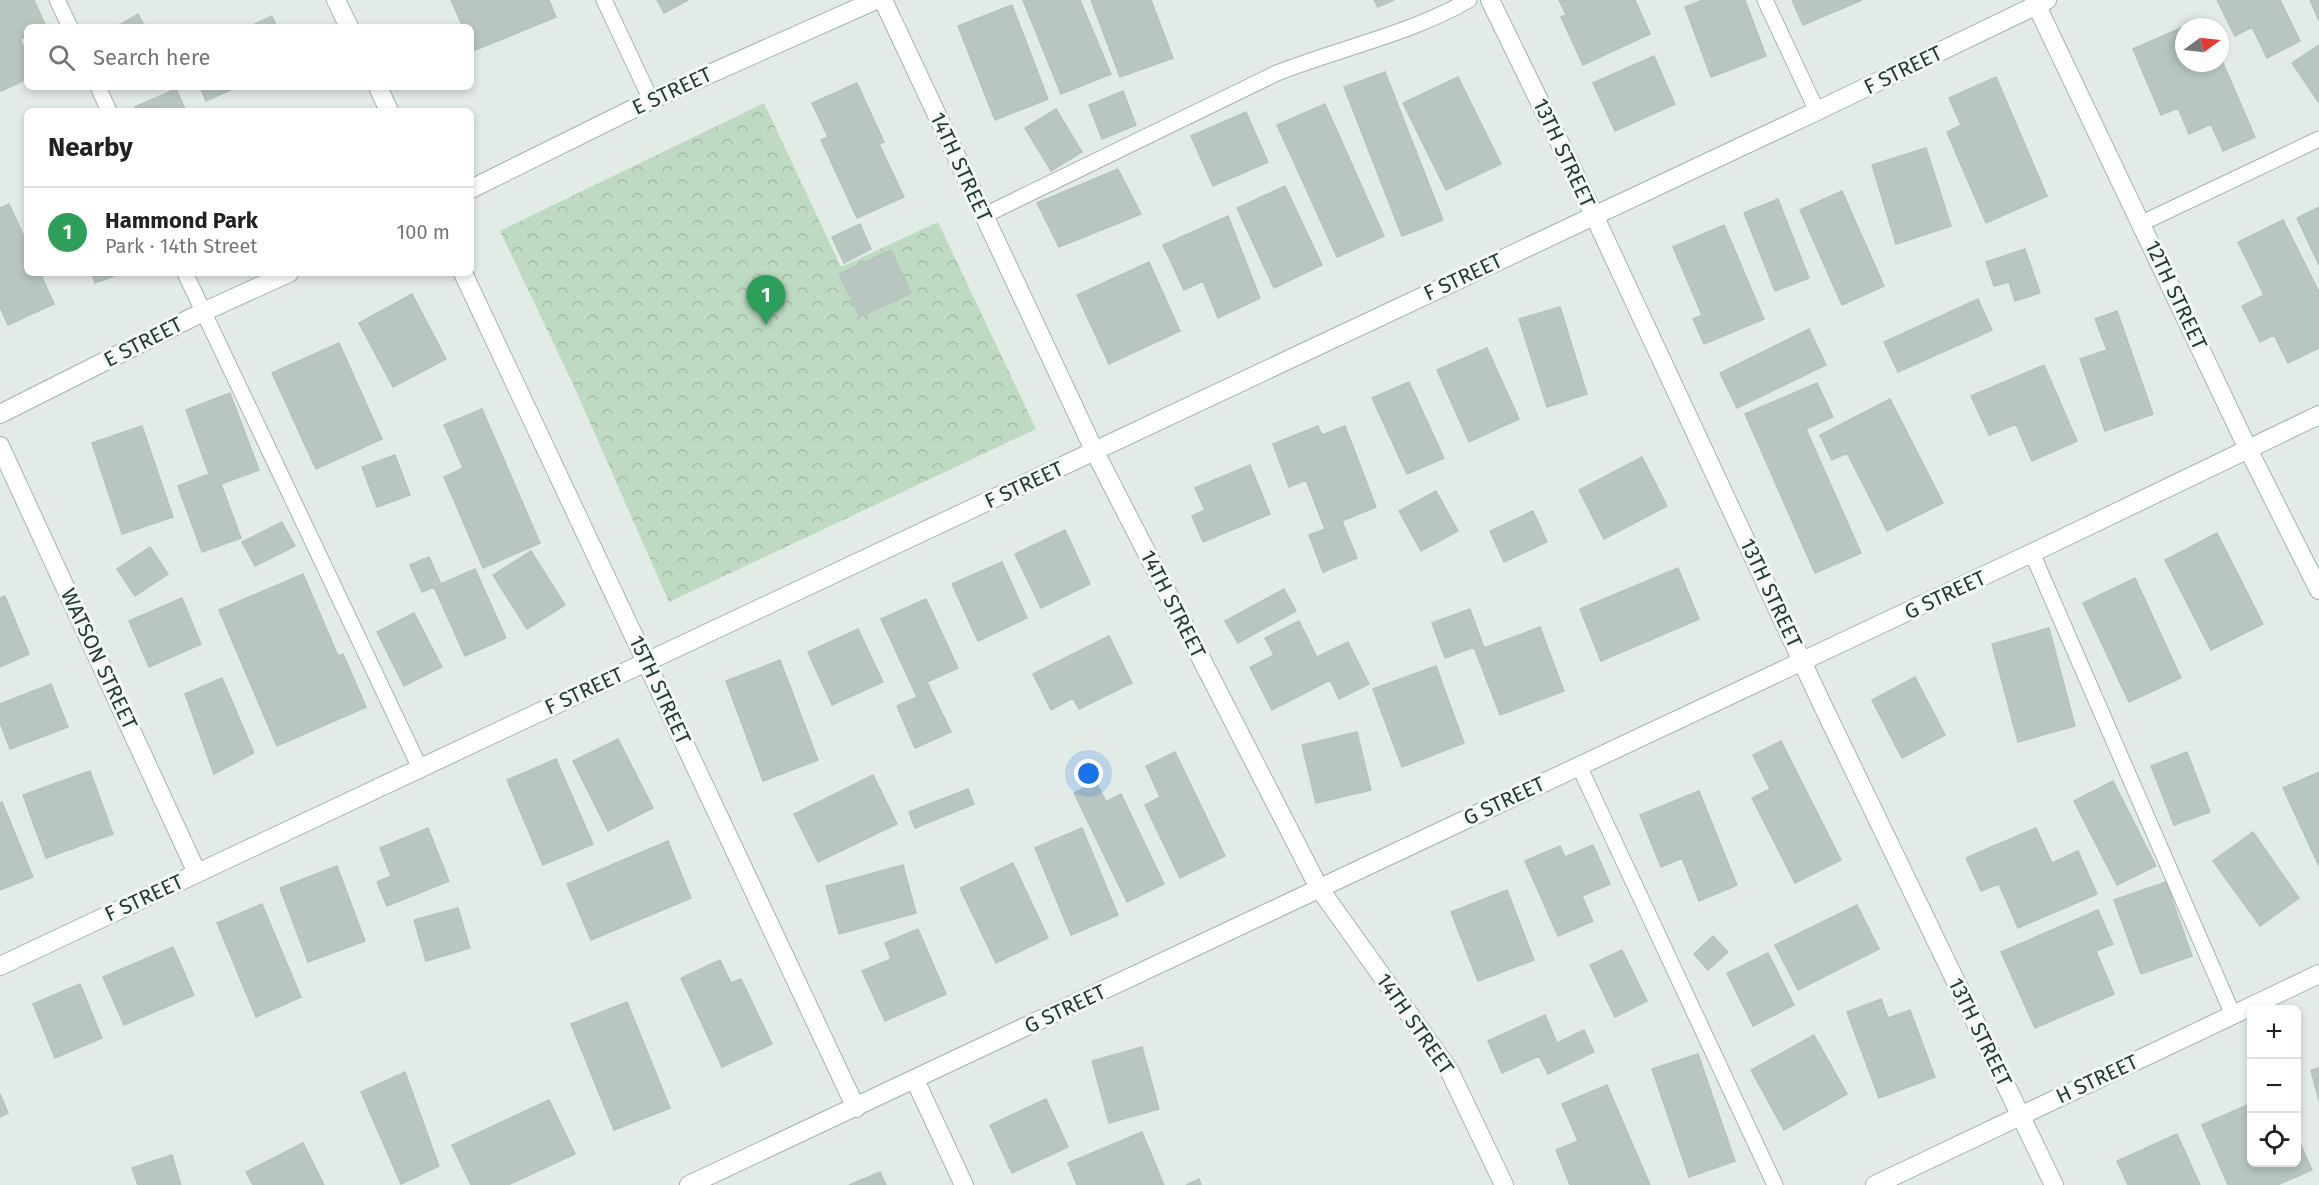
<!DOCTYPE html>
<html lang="en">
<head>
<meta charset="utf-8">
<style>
  :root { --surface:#fff; --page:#f2f2f2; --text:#222; --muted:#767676; --line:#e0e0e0; --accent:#1a73e8 }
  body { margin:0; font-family:"Fira Sans",sans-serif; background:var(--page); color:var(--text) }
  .controls { position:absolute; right:18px; bottom:18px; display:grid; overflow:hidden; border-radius:9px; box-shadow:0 3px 9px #0003 }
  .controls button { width:54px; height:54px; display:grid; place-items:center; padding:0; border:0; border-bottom:2px solid var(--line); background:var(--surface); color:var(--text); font:30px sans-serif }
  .compass { position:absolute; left:2175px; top:18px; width:54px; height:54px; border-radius:50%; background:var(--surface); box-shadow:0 3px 9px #0003; rotate:75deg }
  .you { position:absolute; left:1089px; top:774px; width:21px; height:21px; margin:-15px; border:4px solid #fff; border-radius:50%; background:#1a73e8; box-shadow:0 0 0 9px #1a73e833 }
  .badge { display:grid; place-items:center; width:39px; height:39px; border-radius:50%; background:var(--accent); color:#fff; font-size:20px; font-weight:700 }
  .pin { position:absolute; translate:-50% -50px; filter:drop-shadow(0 2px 3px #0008) }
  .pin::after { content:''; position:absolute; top:32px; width:21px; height:18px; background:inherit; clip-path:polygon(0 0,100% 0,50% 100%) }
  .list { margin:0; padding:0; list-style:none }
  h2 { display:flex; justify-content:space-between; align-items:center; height:78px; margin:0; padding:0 24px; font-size:26px }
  h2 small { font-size:20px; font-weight:400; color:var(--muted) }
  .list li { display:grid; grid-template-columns:39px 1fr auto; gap:18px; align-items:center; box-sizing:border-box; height:90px; padding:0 24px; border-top:2px solid var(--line) }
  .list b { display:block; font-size:22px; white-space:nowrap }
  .list p { margin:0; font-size:20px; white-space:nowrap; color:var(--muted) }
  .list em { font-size:20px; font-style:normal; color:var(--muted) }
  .icon { flex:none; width:33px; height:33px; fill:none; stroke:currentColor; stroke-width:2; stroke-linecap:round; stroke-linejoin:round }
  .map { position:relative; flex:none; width:2319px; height:1185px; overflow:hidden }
  .search { position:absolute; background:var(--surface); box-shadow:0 3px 9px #0003; left:24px; top:24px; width:450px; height:66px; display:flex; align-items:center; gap:15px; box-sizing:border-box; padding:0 21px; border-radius:9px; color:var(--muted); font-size:22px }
  .panel { position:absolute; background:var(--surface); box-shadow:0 3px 9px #0003; left:24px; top:108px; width:450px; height:168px; border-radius:9px }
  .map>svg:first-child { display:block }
</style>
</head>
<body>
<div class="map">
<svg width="2319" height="1185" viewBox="0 0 2319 1185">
  <defs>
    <pattern id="park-crowns" width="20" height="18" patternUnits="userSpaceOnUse" patternTransform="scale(1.5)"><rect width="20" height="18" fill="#bedac3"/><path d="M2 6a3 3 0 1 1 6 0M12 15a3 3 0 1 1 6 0" fill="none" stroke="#a3bca8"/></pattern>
  </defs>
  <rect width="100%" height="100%" fill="#e3ebe7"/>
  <path fill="url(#park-crowns)" d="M764,103L841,267L938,222L1036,429L669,602L572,382L500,231Z"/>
  <path fill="#b8c6bf" stroke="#b6c4bd" stroke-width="1.5" d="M0,0H34L46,27H27V36L20,39L27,55V79L1,91Z
    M451,0H549L556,17L473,51L471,27H463Z
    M657,0H688L664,13Z
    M1023,0H1080L1111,74L1061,94Z
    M1091,0H1151L1173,58L1120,77Z
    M1374,0H1394L1378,7Z
    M1559,0H1635L1650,34L1583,65L1561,17L1566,15Z
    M1703,0H1745L1766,56L1711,77L1685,7Z
    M1792,0H1862L1803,25Z
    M2217,0H2280L2300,41L2267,58L2252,27L2235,36Z
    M2310,0H2319V21Z
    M1012,5L1048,99L995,120L958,26Z
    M138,14L145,27H116Z
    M272,16L277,27H248Z
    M2204,18L2208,27H2184V63H2220V56L2255,137L2223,151L2211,124L2189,134L2178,108L2161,115L2133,49Z
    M2319,45V103L2292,63Z
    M1654,56L1675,104L1615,131L1593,83Z
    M1385,72L1443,220L1402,236L1344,87Z
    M1458,77L1501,164L1446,190L1403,103Z
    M1996,77L2047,196L1986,223L1947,132L1961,125L1949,98Z
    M857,83L884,142L879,144L904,197L857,218L821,140L828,137L812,103Z
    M200,87H237L206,101Z
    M176,89L186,111H136L135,107Z
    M1123,91L1136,125L1102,139L1089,105Z
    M1325,104L1384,236L1337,257L1277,125Z
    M1056,109L1082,152L1051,171L1025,128Z
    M1246,112L1268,162L1213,186L1191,136Z
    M1926,148L1951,226L1896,244L1872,165Z
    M1118,169L1141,214L1059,247L1037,203Z
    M1285,186L1322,265L1274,288L1237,208Z
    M1842,191L1884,286L1842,305L1800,210Z
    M1778,199L1809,278L1775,291L1744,213Z
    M9,204L27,243V273H40L54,304L8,325L0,307V208Z
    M2319,207V265L2297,218Z
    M1228,216L1260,298L1218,318L1203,281L1184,290L1163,245Z
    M2283,220L2319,292V348L2288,363L2274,335L2260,342L2242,306L2264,295L2238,242Z
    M860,224L871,249L844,263L832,237Z
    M1724,225L1764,319L1704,344L1693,319L1702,315L1673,247Z
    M2025,249L2040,293L2015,301L2009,282L1994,286L1986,262Z
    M891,250L911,293L860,317L839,274Z
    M1149,262L1180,331L1109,364L1077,295Z
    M92,273H122L95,283Z
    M412,294L446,359L393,387L359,323Z
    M1978,299L1992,330L1898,372L1884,342Z
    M1560,307L1587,394L1547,407L1519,319Z
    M2117,311L2153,414L2105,431L2080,359L2107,350L2095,319Z
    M1809,329L1826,365L1737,408L1720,373Z
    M339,343L382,439L316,469L272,373Z
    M1487,348L1519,419L1469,442L1437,370Z
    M2044,365L2077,441L2032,461L2016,424L1989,435L1971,396Z
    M1409,382L1444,458L1407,474L1372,398Z
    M1817,383L1833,417L1806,429L1861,553L1815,573L1745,414Z
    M230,393L259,470L221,484L241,538L202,552L178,486L209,474L186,410Z
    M1890,399L1943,503L1887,531L1847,453L1832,460L1820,435Z
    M482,409L540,543L483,568L444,477L463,468L444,425Z
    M142,426L173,517L122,534L92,443Z
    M1318,426L1322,435L1345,426L1376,507L1342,521L1357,558L1323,572L1309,535L1325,529L1306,480L1289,487L1273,444Z
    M395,455L410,495L377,507L362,467Z
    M1642,457L1667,506L1604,539L1579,490Z
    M1250,465L1270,514L1203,542L1192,516L1205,510L1195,488Z
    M1436,491L1458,531L1421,551L1399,511Z
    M1533,511L1547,542L1504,562L1490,531Z
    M282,522L295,546L255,566L242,542Z
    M1065,530L1090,584L1041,608L1015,554Z
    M2217,533L2263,624L2211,650L2165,560Z
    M150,547L168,574L135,596L117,569Z
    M531,551L565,605L527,629L493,575Z
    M429,557L441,584L475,569L506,638L465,656L434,587L422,592L410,565Z
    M1002,562L1027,618L978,641L952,584Z
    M1678,568L1699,619L1601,661L1580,609Z
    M303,574L338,656L343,654L366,707L277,746L219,610Z
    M2135,578L2181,678L2129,702L2083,603Z
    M1284,589L1296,611L1238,643L1225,621Z
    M5,596L29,654L0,667V598Z
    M182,598L201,644L149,667L129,621Z
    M926,599L958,668L927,682L951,732L915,748L897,706L917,697L881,619Z
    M1470,609L1484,648L1540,627L1564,691L1500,715L1474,647L1445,658L1432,623Z
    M414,613L442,667L404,686L377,632Z
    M1299,621L1317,657L1348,642L1369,684L1339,699L1330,680L1272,710L1250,667L1274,655L1265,638Z
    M2049,628L2075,726L2018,742L1992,644Z
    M858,629L883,682L832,705L808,652Z
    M1109,636L1132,683L1079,709L1073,698L1051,710L1033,674Z
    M780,660L818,760L763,781L726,681Z
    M1436,666L1464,743L1402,767L1373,689Z
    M1915,677L1945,735L1902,758L1872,700Z
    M222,678L254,753L214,774L185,694Z
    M51,684L68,727L10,749L0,722V704Z
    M1357,732L1371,790L1316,803L1302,745Z
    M618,739L653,808L608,831L573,761Z
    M1781,741L1841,860L1795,883L1752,798L1770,789L1753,755Z
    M1175,752L1225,856L1180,878L1145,805L1160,797L1146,766Z
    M2187,752L2210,812L2174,825L2151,766Z
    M556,759L593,844L543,865L507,780Z
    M90,771L113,834L46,858L23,795Z
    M2319,772V866L2283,788Z
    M873,775L897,824L818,862L794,814Z
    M2113,781L2156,866L2117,885L2074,801Z
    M1096,782L1106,802L1121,794L1164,884L1127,902L1074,793Z
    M968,789L974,804L915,828L909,812Z
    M1699,791L1737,885L1699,901L1682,858L1661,867L1640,815Z
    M2,802L33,877L0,890V803Z
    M428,828L449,881L387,906L377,882L391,876L380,848Z
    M1082,828L1118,915L1071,935L1035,848Z
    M2036,828L2052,863L2078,851L2097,894L2018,928L1999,884L1981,891L1966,858Z
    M2253,832L2299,898L2260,926L2213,861Z
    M668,841L691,898L591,940L567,884Z
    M1593,845L1610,884L1582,896L1593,921L1558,936L1525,861L1560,846L1565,857Z
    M1013,863L1048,938L996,963L960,888Z
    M903,865L916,913L839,934L826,886Z
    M337,866L365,941L308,962L280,888Z
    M2166,882L2192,956L2141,974L2114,900Z
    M1507,890L1534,960L1478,981L1451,912Z
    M262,904L301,997L256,1017L217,923Z
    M1857,905L1879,949L1798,990L1775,945Z
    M458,908L470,948L426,961L414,920Z
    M2098,910L2113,944L2096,951L2114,994L2035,1028L2001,952Z
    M918,929L946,994L885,1021L862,971L891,959L885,943Z
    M1713,936L1728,952L1708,970L1694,954Z
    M173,947L194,995L124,1025L103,977Z
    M1622,950L1647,1001L1615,1017L1590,965Z
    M1768,953L1794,1005L1753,1026L1727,973Z
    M720,960L731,983L741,979L772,1044L722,1067L681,978Z
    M80,984L102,1038L55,1058L33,1004Z
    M1881,999L1888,1018L1910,1010L1935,1077L1879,1098L1847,1012Z
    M627,1002L670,1108L614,1130L571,1024Z
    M1545,1015L1557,1043L1584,1030L1594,1052L1548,1074L1539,1056L1502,1073L1488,1041Z
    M1814,1035L1847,1094L1784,1130L1751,1070Z
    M1142,1047L1159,1109L1109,1123L1092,1061Z
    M1698,1054L1735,1161L1689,1177L1652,1069Z
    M2319,1068V1101L2311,1070Z
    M405,1072L439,1166L401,1184L361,1092Z
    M1607,1085L1650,1185H1570L1556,1150L1578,1141L1562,1104Z
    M0,1094L8,1113L0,1117Z
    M1046,1099L1068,1147L1012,1173L990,1125Z
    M549,1100L575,1154L508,1185H471L452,1145Z
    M2252,1103V1162H2296V1134L2312,1170L2277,1185H2228L2202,1125Z
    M1142,1132L1164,1185H1077L1068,1163Z
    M2177,1134L2200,1185H2128L2117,1161Z
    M303,1143L324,1185H253L246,1172Z
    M172,1155L181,1185H138L132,1168Z
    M880,1172L886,1185H849Z
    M1199,1179L1201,1185H1186Z"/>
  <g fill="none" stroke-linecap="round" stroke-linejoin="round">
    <g stroke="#a6b3ad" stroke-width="17">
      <path id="service" d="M57,0L70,27
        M604,0L651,100
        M1765,0L1817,111
        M98,87L109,111
        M983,216L1277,73C1340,48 1410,34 1469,0
        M2142,223L2319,139
        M185,273L420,768
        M2032,553L2233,1015
        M1579,766L1775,1185"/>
    </g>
    <g stroke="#a6b3ad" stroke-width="20">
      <path id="minor" d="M336,0L349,27
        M1490,0L1572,168L1821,702L2054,1185
        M2034,0L2248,449L2319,590
        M378,87L389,111
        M463,273L856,1108
        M0,446L197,873
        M915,1080L964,1185"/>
    </g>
    <g stroke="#a6b3ad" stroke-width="20">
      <path id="tertiary" d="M883,0L1095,452L1319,888L1449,1070L1504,1185
        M471,189L651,100L876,0
        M0,414L203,312L289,273
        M0,966L1817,111L2047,0
        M689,1185L2032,553L2319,415"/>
    </g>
    <g stroke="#a2b6ad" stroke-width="20">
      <path id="secondary" d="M1875,1185L2319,974"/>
    </g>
    <use href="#service" stroke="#fff" stroke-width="15"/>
    <use href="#minor" stroke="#fff" stroke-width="18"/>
    <use href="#tertiary" stroke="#fff" stroke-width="18"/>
    <use href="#secondary" stroke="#fff" stroke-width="18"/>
  </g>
  <g text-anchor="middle" stroke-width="6" stroke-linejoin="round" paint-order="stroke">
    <g font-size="21" fill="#243b32" stroke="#f3f8f5">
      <text transform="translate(1903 70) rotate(-26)" y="7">F STREET</text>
      <text transform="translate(672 91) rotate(-25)" y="7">E STREET</text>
      <text transform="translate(1564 153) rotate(65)" y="7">13TH STREET</text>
      <text transform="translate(961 167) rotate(65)" y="7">14TH STREET</text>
      <text transform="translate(1463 277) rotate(-25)" y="7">F STREET</text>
      <text transform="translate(2176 295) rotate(65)" y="7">12TH STREET</text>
      <text transform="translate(143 342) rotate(-27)" y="7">E STREET</text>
      <text transform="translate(1024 485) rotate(-25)" y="7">F STREET</text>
      <text transform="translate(1771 593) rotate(65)" y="7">13TH STREET</text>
      <text transform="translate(1945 595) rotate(-25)" y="7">G STREET</text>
      <text transform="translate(1173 604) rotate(63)" y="7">14TH STREET</text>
      <text transform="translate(99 659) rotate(65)" y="7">WATSON STREET</text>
      <text transform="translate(660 690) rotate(65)" y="7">15TH STREET</text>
      <text transform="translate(584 691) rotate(-25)" y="7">F STREET</text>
      <text transform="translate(1504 801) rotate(-25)" y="7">G STREET</text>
      <text transform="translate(144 898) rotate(-25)" y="7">F STREET</text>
      <text transform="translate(1065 1009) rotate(-25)" y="7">G STREET</text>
      <text transform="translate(1415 1024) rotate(55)" y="7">14TH STREET</text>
      <text transform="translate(1980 1032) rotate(64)" y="7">13TH STREET</text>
      <text transform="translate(2097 1079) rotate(-25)" y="7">H STREET</text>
    </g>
  </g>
</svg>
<div class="controls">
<button>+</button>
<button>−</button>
<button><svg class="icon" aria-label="locate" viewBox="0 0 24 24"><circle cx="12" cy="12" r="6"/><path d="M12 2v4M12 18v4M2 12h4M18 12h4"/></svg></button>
</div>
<svg class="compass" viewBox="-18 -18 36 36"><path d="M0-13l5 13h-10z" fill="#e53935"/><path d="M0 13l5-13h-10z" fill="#767676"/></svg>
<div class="you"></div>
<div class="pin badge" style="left:766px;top:325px;background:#2e9e5b">1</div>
<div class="search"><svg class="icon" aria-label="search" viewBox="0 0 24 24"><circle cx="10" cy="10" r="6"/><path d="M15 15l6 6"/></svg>Search here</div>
<section class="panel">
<h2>Nearby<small></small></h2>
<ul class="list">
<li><span class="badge" style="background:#2e9e5b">1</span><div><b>Hammond Park</b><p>Park · 14th Street</p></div><em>100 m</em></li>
</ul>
</section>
</div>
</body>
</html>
